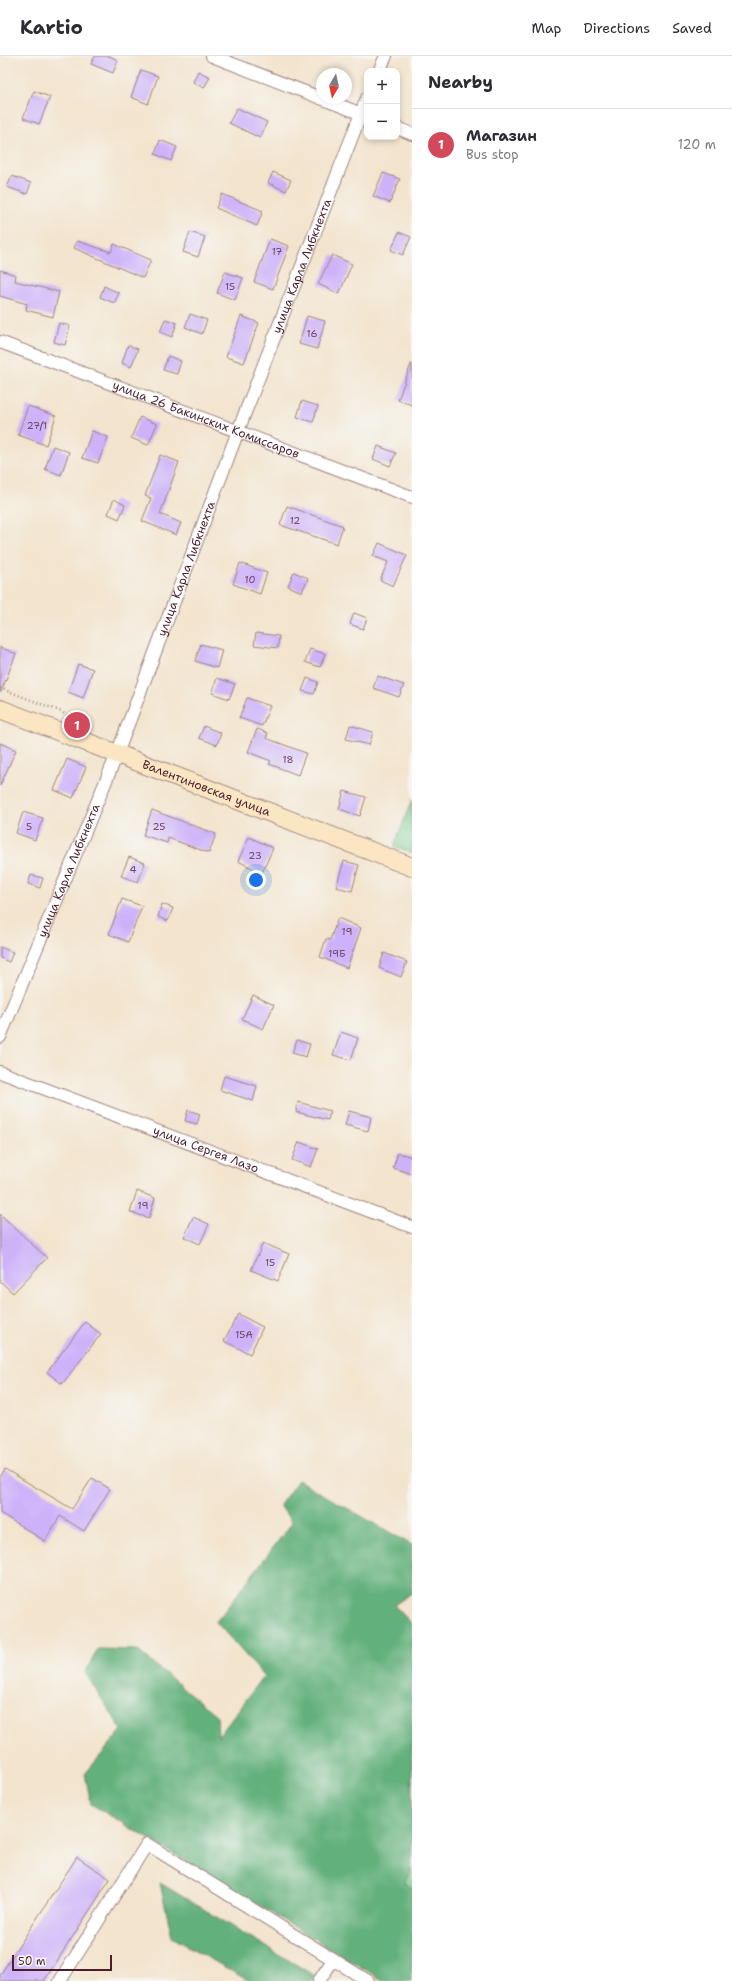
<!DOCTYPE html>
<html lang="en">
<head>
<meta charset="utf-8">
<style>
  :root { --surface:#fff; --page:#f7f7f7; --text:#2b2b33; --muted:#7c7c81; --line:#e1e1e2; --accent:#d1495b }
  body { margin:0; font-family:"Shantell Sans",sans-serif; background:var(--page); color:var(--text) }
  .controls { position:absolute; right:12px; top:12px; display:grid; overflow:hidden; border-radius:8px; box-shadow:0 2px 6px #0003 }
  .controls button { width:36px; height:36px; display:grid; place-items:center; padding:0; border:0; border-bottom:1px solid var(--line); background:var(--surface); color:var(--text); font:20px sans-serif }
  .compass { position:absolute; left:316px; top:12px; width:36px; height:36px; border-radius:50%; background:var(--surface); box-shadow:0 2px 6px #0003; rotate:189deg }
  .scale { position:absolute; left:12px; bottom:10px; width:100px; box-sizing:border-box; padding-left:4px; border:2px solid #4a1f2b; border-top:0; font-size:11px; line-height:14px; white-space:nowrap; color:#4a1f2b; -webkit-text-stroke:3px #f6f6f2; paint-order:stroke }
  .you { position:absolute; left:256px; top:824px; width:14px; height:14px; margin:-10px; border:3px solid #fff; border-radius:50%; background:#1a73e8; box-shadow:0 0 0 6px #1a73e833 }
  .badge { display:grid; place-items:center; width:26px; height:26px; border-radius:50%; background:var(--accent); color:#fff; font-size:13px; font-weight:700 }
  .pin { position:absolute; translate:-50% -50%; border:2px solid #fff; box-shadow:0 1px 4px #0006 }
  .list { margin:0; padding:0; list-style:none }
  h2 { display:flex; justify-content:space-between; align-items:center; height:52px; margin:0; padding:0 16px; font-size:17px }
  h2 small { font-size:13px; font-weight:400; color:var(--muted) }
  .list li { display:grid; grid-template-columns:26px 1fr auto; gap:12px; align-items:center; box-sizing:border-box; height:72px; padding:0 16px; border-top:1px solid var(--line) }
  .list b { display:block; font-size:15px; white-space:nowrap }
  .list p { margin:0; font-size:13px; white-space:nowrap; color:var(--muted) }
  .list em { font-size:13px; font-style:normal; color:var(--muted) }
  .map { position:relative; flex:none; width:412px; height:1925px; overflow:hidden }
  header { display:flex; align-items:center; gap:24px; box-sizing:border-box; height:56px; padding:0 20px; background:var(--surface); border-bottom:1px solid var(--line) }
  header strong { font-size:19px }
  nav { display:flex; gap:22px; margin-inline-start:auto; font-size:14px }
  main { display:flex }
  aside { flex:1; background:var(--surface) }
  .map>svg:first-child { display:block }
</style>
</head>
<body>
<header>
<strong>Kartio</strong>
<nav><a>Map</a><a>Directions</a><a>Saved</a></nav>
</header>
<main>
<div class="map">
<svg width="412" height="1925" viewBox="0 0 412 1925">
  <rect width="100%" height="100%" fill="#f6f6f2"/>
  <filter id="ink" filterUnits="userSpaceOnUse"><feTurbulence type="fractalNoise" baseFrequency=".025" numOctaves="2"/><feDisplacementMap in="SourceGraphic" scale="8" xChannelSelector="R" yChannelSelector="G"/><feConvolveMatrix kernelMatrix="1 2 1 2 8 2 1 2 1" color-interpolation-filters="sRGB"/></filter>
  <filter id="wash" filterUnits="userSpaceOnUse"><feTurbulence type="fractalNoise" baseFrequency=".012" numOctaves="4" result="noise"/><feDisplacementMap in="SourceGraphic" scale="16" xChannelSelector="R" yChannelSelector="G"/><feGaussianBlur stdDeviation="0.9" result="paint"/><feColorMatrix in="noise" values="0 0 0 0 0 0 0 0 0 0 0 0 0 0 0 0 0 1.4 0 .05"/><feComposite in="paint" operator="in"/></filter>
  <g filter="url(#wash)">
    <rect width="100%" height="100%" fill="#f3e4cd"/>
    <path fill="#79cc8f" stroke="#62765d" d="M412,744V797L394,790Z
      M412,1812V1832L404,1827Z"/>
    <path fill="#62b07a" stroke="#566852" d="M298,1424L412,1489V1537L394,1549L412,1568V1812L404,1827L412,1832V1925H384L91,1748L85,1718L122,1674L85,1617L98,1593L137,1594L217,1660L218,1681L264,1620L216,1566L292,1467L280,1449Z
      M160,1827L315,1920L312,1925H249L172,1881Z"/>
    <g id="blocks">
      <path fill="#cdb2f9" d="M95,0H109L118,4L113,17L91,8Z
        M141,14L158,20L148,48L131,41Z
        M198,15L210,21L204,32L193,26Z
        M34,35L50,41L39,68L23,62Z
        M237,52L267,66L260,82L229,67Z
        M160,84L177,91L171,105L155,98Z
        M273,116L291,124L286,135L268,127Z
        M383,117L400,123L390,147L373,140Z
        M12,120L31,127L27,138L7,131Z
        M222,138L263,155L257,170L216,152Z
        M190,176L205,181L198,201L183,196Z
        M399,176L411,181L403,199L391,194Z
        M270,183L289,190L273,233L254,226Z
        M77,185L111,196L114,188L151,204L143,222L74,192Z
        M332,199L352,208L339,238L318,228Z
        M0,214L16,219L15,225L59,236L53,261L26,254L27,248L0,240Z
        M225,216L243,222L235,244L217,237Z
        M104,230L119,237L114,247L100,241Z
        M190,258L207,264L202,278L185,271Z
        M241,260L259,267L244,307L226,301Z
        M307,260L325,265L317,293L299,288Z
        M165,263L177,267L172,281L160,276Z
        M59,267L70,270L65,289L54,286Z
        M128,289L138,293L131,311L122,307Z
        M168,300L181,305L177,318L163,314Z
        M411,308H412V349L398,344Z
        M302,345L318,350L313,366L297,361Z
        M28,350L56,360L46,389L18,379Z
        M140,361L157,368L148,389L131,382Z
        M92,375L108,381L98,407L82,402Z
        M53,390L69,396L61,419L45,413Z
        M378,390L396,397L390,410L373,403Z
        M160,399L179,406L160,458L181,467L176,479L142,465L151,442L145,440Z
        M114,443L125,449L119,463L108,458Z
        M287,450L343,470L337,488L280,469Z
        M379,487L407,499L393,530L380,524L388,506L373,500Z
        M240,507L267,517L260,538L233,528Z
        M294,516L308,522L302,536L288,530Z
        M354,557L367,562L363,573L350,568Z
        M256,577L279,580L278,592L254,589Z
        M201,588L222,594L217,612L195,605Z
        M0,591L16,598L1,636H0Z
        M310,593L325,598L320,611L305,606Z
        M78,608L93,613L83,642L68,636Z
        M378,620L404,629L399,641L373,632Z
        M217,622L235,628L229,643L212,637Z
        M307,622L318,626L314,638L302,635Z
        M247,642L270,650L262,670L239,662Z
        M350,669L373,676L369,689L346,683Z
        M204,670L221,677L217,689L199,682Z
        M257,673L268,677L266,682L306,697L298,719L269,708L271,705L248,696Z
        M0,687L16,694L0,730Z
        M67,703L86,711L73,742L54,734Z
        M344,735L366,741L360,760L339,753Z
        M152,754L216,778L209,797L168,782L167,787L143,779Z
        M23,756L43,762L35,784L16,777Z
        M249,781L273,792L262,817L238,805Z
        M129,801L145,807L138,826L121,820Z
        M344,805L359,809L352,835L336,831Z
        M31,819L43,822L40,832L28,828Z
        M122,843L142,850L128,886L109,878Z
        M162,848L173,852L168,865L158,861Z
        M338,862L361,872L347,912L320,901L326,883L330,884Z
        M0,891L13,896L9,906L0,902Z
        M384,897L407,906L401,921L379,912Z
        M253,939L274,949L263,973L242,963Z
        M341,976L358,982L351,1004L333,999Z
        M297,984L310,988L306,1001L292,997Z
        M224,1020L257,1030L253,1045L220,1034Z
        M298,1046L330,1055L328,1064L296,1056Z
        M188,1054L200,1058L197,1068L185,1065Z
        M349,1055L371,1061L368,1075L345,1069Z
        M299,1086L318,1093L311,1111L292,1104Z
        M398,1097L412,1101V1118L393,1112Z
        M137,1135L155,1142L149,1162L130,1156Z
        M0,1158L47,1202L13,1237L0,1225Z
        M193,1161L209,1168L200,1188L184,1181Z
        M263,1187L289,1198L278,1225L251,1214Z
        M238,1258L263,1271L250,1298L224,1285Z
        M85,1266L101,1278L62,1328L47,1316Z
        M5,1413L72,1453L92,1422L110,1433L84,1475L60,1460L45,1485L0,1457V1421Z
        M77,1801L110,1823L44,1925H0V1919Z"/>
    </g>
  </g>
  <g filter="url(#ink)">
    <use href="#blocks" fill-opacity="0" stroke="#9e827c" stroke-width="1"/>
    <g fill="none" stroke-linecap="round" stroke-linejoin="round">
      <g stroke="#9e827c" stroke-width="14">
        <g id="street">
          <path d="M212,0L367,60"/>
          <path d="M379,15L386,0"/>
          <path d="M397,72L412,78"/>
          <path id="s1" d="M0,286L412,441"/>
          <path id="s2" d="M0,981L117,698L238,375L367,42"/>
          <path id="s3" d="M0,1016L412,1171"/>
          <path d="M60,1925L147,1788L368,1925"/>
          <path d="M319,1925L333,1904"/>
        </g>
      </g>
      <g stroke="#9e827c" stroke-width="20">
        <g id="secondary">
          <path id="s4" d="M0,653L412,811"/>
        </g>
      </g>
      <path stroke="#9e827c" stroke-width="2.5" stroke-dasharray="1 3" stroke-linecap="butt" d="M0,632L62,656L70,662"/>
      <use href="#street" stroke="#fff" stroke-width="12"/>
      <use href="#secondary" stroke="#fbe6c4" stroke-width="18"/>
    </g>
  </g>
  <g text-anchor="middle" stroke-width="3" stroke-linejoin="round" paint-order="stroke">
    <g font-size="10" fill="#6b445e">
      <text x="277" y="199">17</text>
      <text x="230" y="234">15</text>
      <text x="312" y="281">16</text>
      <text x="37" y="373">27/1</text>
      <text x="295" y="468">12</text>
      <text x="250" y="527">10</text>
      <text x="288" y="707">18</text>
      <text x="29" y="774">5</text>
      <text x="159" y="774">25</text>
      <text x="255" y="803">23</text>
      <text x="133" y="817">4</text>
      <text x="347" y="879">19</text>
      <text x="337" y="901">19Б</text>
      <text x="143" y="1153">19</text>
      <text x="270" y="1210">15</text>
      <text x="244" y="1282">15А</text>
    </g>
    <g font-size="12" fill="#4a1f2b" stroke="#f6f6f2">
      <text dy="4" stroke="none"><textPath href="#s2" startOffset="828">улица Карла Либкнехта</textPath></text>
      <text dy="4" stroke="none"><textPath href="#s1" startOffset="220">улица 26 Бакинских Комиссаров</textPath></text>
      <text dy="4" stroke="none"><textPath href="#s2" startOffset="504">улица Карла Либкнехта</textPath></text>
      <text dy="4" stroke="none"><textPath href="#s4" startOffset="221">Валентиновская улица</textPath></text>
      <text dy="4" stroke="none"><textPath href="#s2" startOffset="180">улица Карла Либкнехта</textPath></text>
      <text dy="4" stroke="none"><textPath href="#s3" startOffset="220">улица Сергея Лазо</textPath></text>
    </g>
  </g>
</svg>
<div class="controls">
<button>+</button>
<button>−</button>
</div>
<svg class="compass" viewBox="-18 -18 36 36"><path d="M0-13l5 13h-10z" fill="#e53935"/><path d="M0 13l5-13h-10z" fill="#7c7c81"/></svg>
<div class="scale">50 m</div>
<div class="you"></div>
<div class="pin badge" style="left:77px;top:669px">1</div>
</div>
<aside>
<h2>Nearby<small></small></h2>
<ul class="list">
<li><span class="badge">1</span><div><b>Магазин</b><p>Bus stop</p></div><em>120 m</em></li>
</ul>
</aside>
</main>
</body>
</html>
